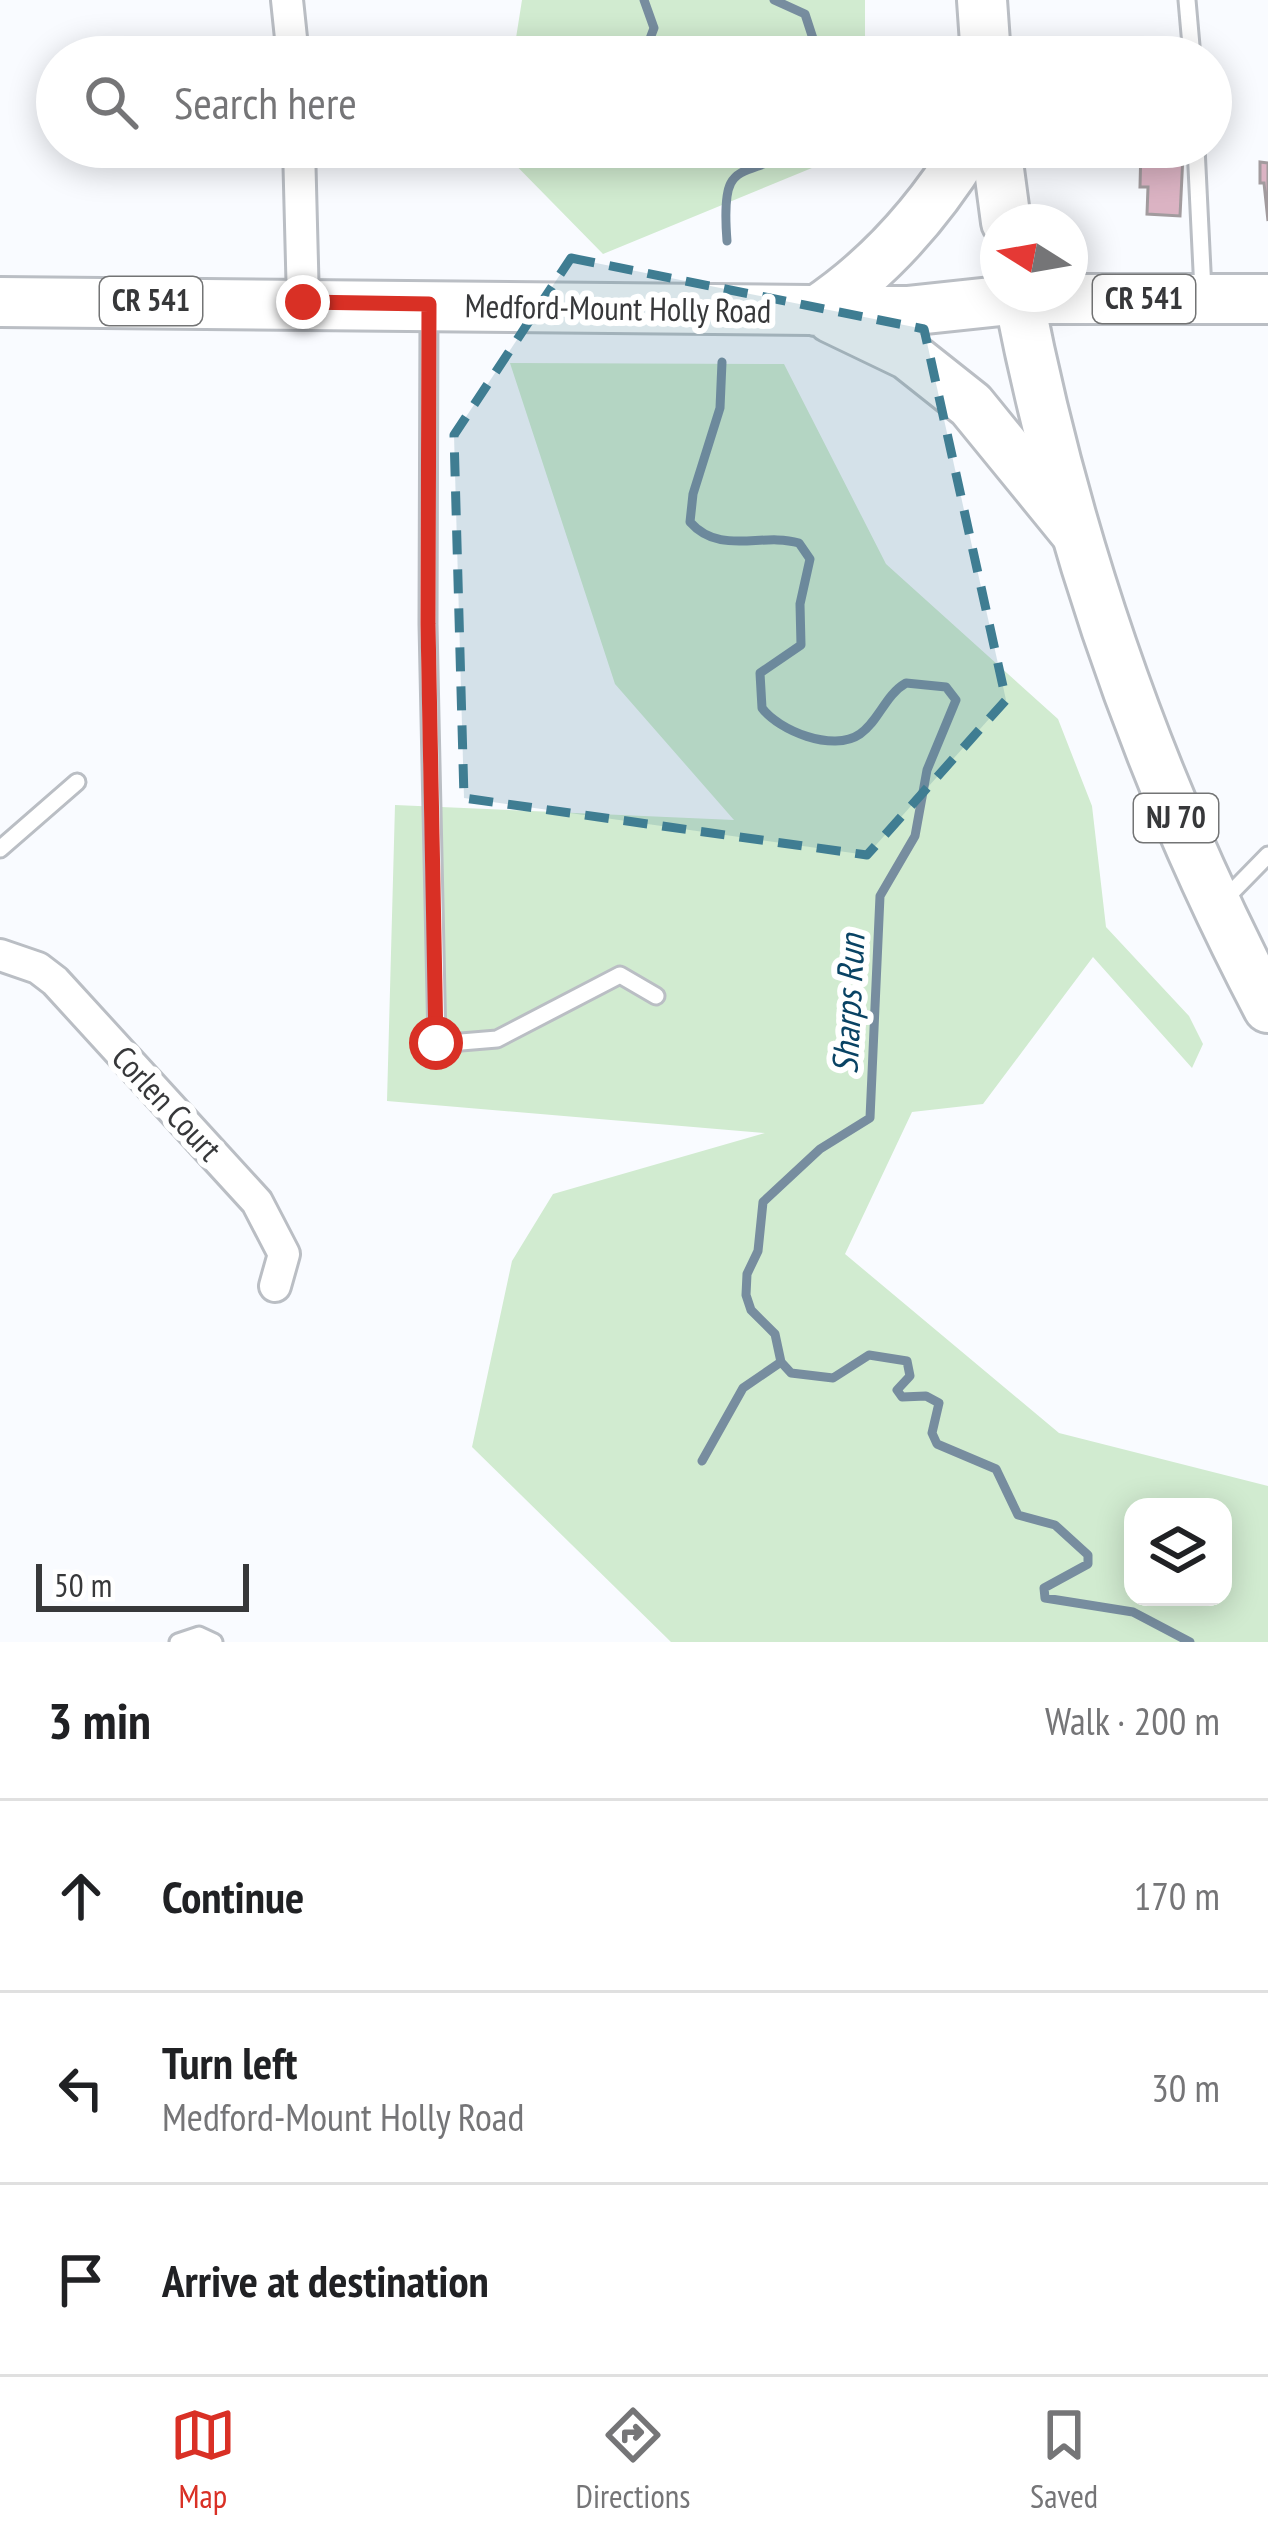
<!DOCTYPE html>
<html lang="en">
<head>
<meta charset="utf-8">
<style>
  :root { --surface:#fff; --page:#f2f2f2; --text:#202124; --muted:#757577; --line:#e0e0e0; --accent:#d93025 }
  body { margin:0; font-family:"PT Sans Narrow",sans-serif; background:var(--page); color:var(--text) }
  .controls { position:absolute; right:36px; bottom:36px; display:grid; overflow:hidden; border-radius:24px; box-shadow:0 6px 30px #0003 }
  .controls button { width:108px; height:108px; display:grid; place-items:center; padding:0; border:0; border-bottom:3px solid var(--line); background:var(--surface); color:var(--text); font:60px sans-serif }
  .compass { position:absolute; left:980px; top:204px; width:108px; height:108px; border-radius:50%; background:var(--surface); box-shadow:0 6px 30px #0003; rotate:281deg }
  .scale { position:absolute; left:36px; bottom:30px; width:213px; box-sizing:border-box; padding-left:12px; border:6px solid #37383a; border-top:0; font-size:33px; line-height:42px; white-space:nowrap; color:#37383a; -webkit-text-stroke:9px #fff; paint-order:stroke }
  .stop { position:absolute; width:36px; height:36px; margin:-27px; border:9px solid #d93025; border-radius:50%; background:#fff }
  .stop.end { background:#d93025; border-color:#fff; box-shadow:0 3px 12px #0008 }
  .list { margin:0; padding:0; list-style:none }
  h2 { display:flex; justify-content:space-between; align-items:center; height:156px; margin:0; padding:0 48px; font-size:51px }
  h2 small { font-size:39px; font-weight:400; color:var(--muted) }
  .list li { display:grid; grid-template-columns:78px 1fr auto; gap:36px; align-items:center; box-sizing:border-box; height:192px; padding:0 48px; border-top:3px solid var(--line) }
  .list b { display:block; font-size:45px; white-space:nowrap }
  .list p { margin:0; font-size:39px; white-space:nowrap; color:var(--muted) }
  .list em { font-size:39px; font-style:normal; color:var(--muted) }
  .icon { flex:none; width:66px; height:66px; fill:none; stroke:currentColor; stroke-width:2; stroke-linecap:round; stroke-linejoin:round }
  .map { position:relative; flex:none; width:1268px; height:1642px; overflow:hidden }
  .search { position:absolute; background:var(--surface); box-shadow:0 6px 30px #0003; left:36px; right:36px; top:36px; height:132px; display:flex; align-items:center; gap:30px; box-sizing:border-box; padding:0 42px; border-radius:66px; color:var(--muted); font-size:45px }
  .sheet { height:732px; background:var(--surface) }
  nav { display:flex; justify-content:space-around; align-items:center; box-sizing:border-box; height:168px; border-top:3px solid var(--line); background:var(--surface); font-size:33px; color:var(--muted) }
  nav a { display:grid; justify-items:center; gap:6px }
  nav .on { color:var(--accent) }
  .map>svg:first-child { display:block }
</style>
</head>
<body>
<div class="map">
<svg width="1268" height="1642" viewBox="0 0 1268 1642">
  <rect width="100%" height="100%" fill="#f9fbff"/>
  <path fill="#d1ebd0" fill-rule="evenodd" d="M522,0H865V57H513Z
    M498,147H863L603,254Z
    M510,363L784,364L886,564L1058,719L1092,806L1106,927L1189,1016L1203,1044L1192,1068L1093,957L983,1104L912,1112L845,1254L1059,1433L1268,1486V1642H671L472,1447L512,1261L553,1194L765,1133L387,1101L395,805L734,820L615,684ZM1133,1507H1223V1597H1133Z"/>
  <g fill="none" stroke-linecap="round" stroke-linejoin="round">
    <path stroke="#778d9f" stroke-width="9" d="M774,0L805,14L819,57
      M643,57L654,28L644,0
      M727,241C720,152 742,183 799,147
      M722,362L720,408L693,494L690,522C720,556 761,532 799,543L810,559L800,604L801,645L760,673L762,708C778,730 833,753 860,734C879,721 885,695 906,683L946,687L956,700L927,770L915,836L880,896L870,1118L820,1149L763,1202L758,1251L747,1274L746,1295L751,1310L775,1334L781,1362L791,1373L833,1378L869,1355L907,1361L910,1376L897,1390L902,1397L926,1396L939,1403L932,1433L937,1444L996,1469L1018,1515L1055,1525L1088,1555V1564L1044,1588L1045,1598L1133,1612L1190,1642
      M702,1461L743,1388L781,1362"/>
  </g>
  <path fill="#dbb3c3" stroke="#a29b9e" stroke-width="3" d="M1141,147L1183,155L1180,216L1147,214L1148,187H1140Z
    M1260,162L1268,163V221L1264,183H1260Z"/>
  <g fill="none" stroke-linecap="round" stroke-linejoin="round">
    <g stroke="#babec4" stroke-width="21">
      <path id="service" d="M1187,0L1192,57
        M1196,147L1203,291
        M429,313L428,624L437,1044L497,1039L620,975L656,996
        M0,849L77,782
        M1226,898L1268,855
        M178,1642L199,1635L214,1642"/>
    </g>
    <g stroke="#babec4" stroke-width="36">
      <path id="minor" d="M287,0L293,57
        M299,147L303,302
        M0,955L38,968L55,981L257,1202L284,1254L275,1286"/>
    </g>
    <g stroke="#babec4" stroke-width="54">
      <path id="primary" d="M0,302L907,311L1019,299H1268
        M816,311C879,269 929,212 969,147
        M831,318L908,355L971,405L1073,530"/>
    </g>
    <g stroke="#babec4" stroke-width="54">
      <path id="trunk" d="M982,0L986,57
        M996,147L1006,222
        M1018,294C1067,545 1149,781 1268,1008"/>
    </g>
    <use href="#service" stroke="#fff" stroke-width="15"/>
    <use href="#minor" stroke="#fff" stroke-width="30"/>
    <use href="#primary" stroke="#fff" stroke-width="48"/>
    <use href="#trunk" stroke="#fff" stroke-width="48"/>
  </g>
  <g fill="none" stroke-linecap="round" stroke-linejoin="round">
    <path stroke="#d93025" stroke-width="15" d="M303,302L429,304L428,624L436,1043"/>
  </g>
  <path fill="#3f7d92" fill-opacity="0.2" stroke="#3f7d92" stroke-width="9" stroke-dasharray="24 15" stroke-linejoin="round" d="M571,258L924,329L1006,700L867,855L464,798L454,435Z"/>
  <g text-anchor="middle" stroke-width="12" stroke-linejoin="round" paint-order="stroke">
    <g fill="#fff" stroke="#737475" stroke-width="3">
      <rect x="1093" y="275" width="102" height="48" rx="9"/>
      <rect x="100" y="277" width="102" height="48" rx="9"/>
      <rect x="1134" y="794" width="84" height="48" rx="9"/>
    </g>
    <g font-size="30" font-weight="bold" fill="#37383a">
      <text x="1144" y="309">CR 541</text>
      <text x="151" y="311">CR 541</text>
      <text x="1176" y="828">NJ 70</text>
    </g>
    <g font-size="33" fill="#37383a" stroke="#fff">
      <text transform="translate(618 308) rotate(1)" y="12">Medford-Mount Holly Road</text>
      <text transform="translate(167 1103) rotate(47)" y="12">Corlen Court</text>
    </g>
    <g font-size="36" font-style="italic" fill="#094364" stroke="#fff">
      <text transform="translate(848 1004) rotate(-87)" y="13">Sharps Run</text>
    </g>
  </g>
</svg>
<div class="controls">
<button><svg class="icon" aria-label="layers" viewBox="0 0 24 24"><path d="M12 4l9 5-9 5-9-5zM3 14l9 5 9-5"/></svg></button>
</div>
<svg class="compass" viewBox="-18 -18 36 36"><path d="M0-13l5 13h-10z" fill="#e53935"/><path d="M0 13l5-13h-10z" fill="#757577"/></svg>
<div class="scale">50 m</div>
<div class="stop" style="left:436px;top:1043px"></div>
<div class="stop end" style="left:303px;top:302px"></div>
<div class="search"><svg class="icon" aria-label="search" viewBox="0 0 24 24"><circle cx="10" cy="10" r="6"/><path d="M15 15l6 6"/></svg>Search here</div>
</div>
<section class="sheet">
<h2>3 min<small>Walk · 200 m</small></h2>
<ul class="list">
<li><svg class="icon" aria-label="ahead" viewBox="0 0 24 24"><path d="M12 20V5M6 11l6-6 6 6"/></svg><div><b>Continue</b></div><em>170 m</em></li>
<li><svg class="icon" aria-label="left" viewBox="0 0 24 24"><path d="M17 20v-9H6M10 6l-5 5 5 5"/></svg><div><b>Turn left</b><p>Medford-Mount Holly Road</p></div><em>30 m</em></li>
<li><svg class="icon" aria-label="arrive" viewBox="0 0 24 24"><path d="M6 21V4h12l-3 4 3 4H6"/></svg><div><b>Arrive at destination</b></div></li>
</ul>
</section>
<nav>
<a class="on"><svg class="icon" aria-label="map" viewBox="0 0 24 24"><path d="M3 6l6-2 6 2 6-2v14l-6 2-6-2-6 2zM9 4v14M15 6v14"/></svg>Map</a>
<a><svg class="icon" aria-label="directions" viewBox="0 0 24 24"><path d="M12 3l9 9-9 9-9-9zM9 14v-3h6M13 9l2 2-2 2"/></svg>Directions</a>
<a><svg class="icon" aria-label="saved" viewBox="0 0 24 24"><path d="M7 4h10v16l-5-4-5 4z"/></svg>Saved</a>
</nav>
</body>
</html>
